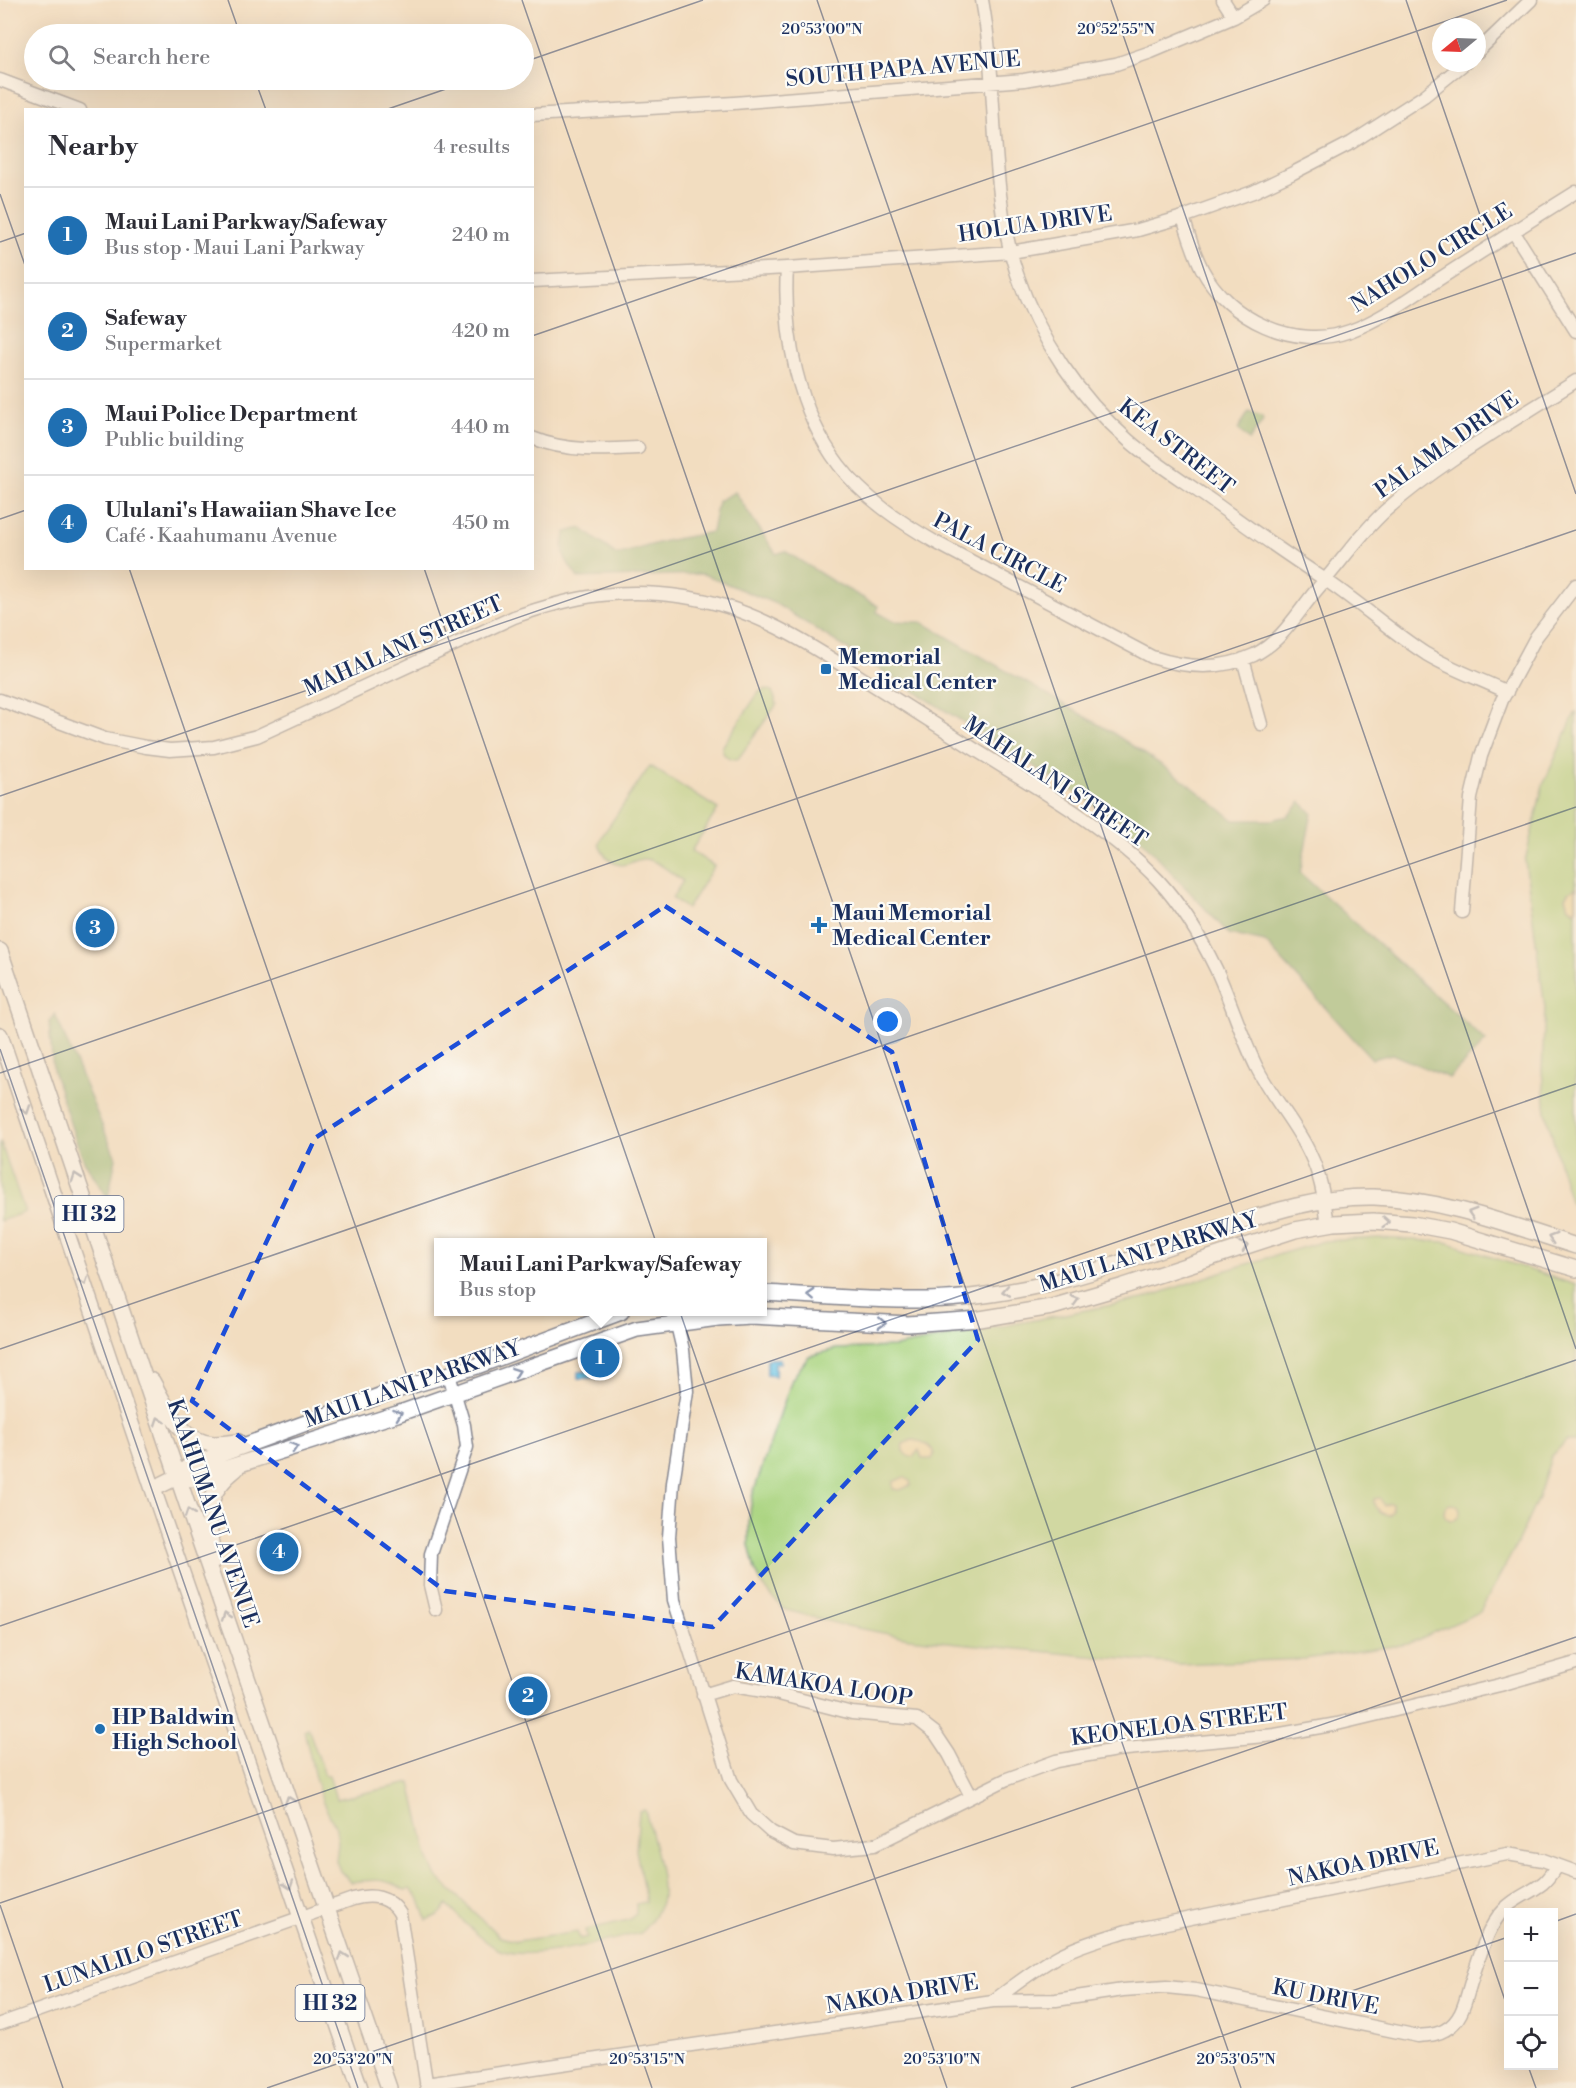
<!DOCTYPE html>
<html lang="en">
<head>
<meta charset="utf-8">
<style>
  :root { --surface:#fff; --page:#f7f7f7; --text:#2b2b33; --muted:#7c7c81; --line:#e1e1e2; --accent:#1f6fb2 }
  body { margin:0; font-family:"Libre Bodoni",serif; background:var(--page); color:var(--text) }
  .controls { position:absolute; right:18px; bottom:18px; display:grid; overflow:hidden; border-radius:0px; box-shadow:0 6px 24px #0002 }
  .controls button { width:54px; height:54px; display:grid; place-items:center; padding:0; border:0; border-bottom:2px solid var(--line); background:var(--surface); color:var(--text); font:30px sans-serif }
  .compass { position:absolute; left:1432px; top:18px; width:54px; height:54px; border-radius:50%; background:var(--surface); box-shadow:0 6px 24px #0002; rotate:251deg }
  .you { position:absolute; left:888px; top:1022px; width:21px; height:21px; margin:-15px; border:4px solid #fff; border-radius:50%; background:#1a73e8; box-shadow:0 0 0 9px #1a73e833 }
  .badge { display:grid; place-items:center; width:39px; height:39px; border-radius:50%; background:var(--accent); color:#fff; font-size:20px; font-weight:700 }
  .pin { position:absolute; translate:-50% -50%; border:3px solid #fff; box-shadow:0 2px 6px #0006 }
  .popup { position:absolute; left:434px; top:1238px; width:333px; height:78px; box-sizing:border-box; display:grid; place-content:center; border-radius:0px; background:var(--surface); filter:drop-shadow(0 2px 4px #0005); font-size:20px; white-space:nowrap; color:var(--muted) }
  .popup b { font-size:22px; color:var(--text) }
  .popup::after { content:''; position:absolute; left:50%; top:100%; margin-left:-12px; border:12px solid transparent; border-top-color:var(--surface) }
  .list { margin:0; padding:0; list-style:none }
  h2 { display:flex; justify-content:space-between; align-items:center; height:78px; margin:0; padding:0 24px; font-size:26px }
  h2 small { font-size:20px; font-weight:400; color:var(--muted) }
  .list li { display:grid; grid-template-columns:39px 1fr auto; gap:18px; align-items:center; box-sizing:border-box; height:96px; padding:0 24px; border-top:2px solid var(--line) }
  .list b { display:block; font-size:22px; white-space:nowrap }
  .list p { margin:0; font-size:20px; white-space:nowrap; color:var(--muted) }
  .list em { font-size:20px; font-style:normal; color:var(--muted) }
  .icon { flex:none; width:33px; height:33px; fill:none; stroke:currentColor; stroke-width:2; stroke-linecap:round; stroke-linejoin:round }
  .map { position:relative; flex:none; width:1576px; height:2088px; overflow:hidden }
  .search { position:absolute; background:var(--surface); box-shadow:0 6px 24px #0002; left:24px; top:24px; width:510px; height:66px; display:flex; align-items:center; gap:15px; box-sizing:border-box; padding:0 21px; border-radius:33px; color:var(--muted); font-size:22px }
  .panel { position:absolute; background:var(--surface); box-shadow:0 6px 24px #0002; left:24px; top:108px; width:510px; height:462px; border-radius:0px }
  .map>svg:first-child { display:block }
</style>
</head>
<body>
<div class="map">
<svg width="1576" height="2088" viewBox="0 0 1576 2088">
  <rect width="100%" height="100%" fill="#fdfcf7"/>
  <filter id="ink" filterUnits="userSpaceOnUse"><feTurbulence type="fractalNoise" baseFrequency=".0167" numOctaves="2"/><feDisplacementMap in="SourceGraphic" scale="12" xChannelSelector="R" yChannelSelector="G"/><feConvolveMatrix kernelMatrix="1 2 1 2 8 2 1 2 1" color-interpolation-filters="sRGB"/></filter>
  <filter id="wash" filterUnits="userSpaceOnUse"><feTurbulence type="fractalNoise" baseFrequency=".008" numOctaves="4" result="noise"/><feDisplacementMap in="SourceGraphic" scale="24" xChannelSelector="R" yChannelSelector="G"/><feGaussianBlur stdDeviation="1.35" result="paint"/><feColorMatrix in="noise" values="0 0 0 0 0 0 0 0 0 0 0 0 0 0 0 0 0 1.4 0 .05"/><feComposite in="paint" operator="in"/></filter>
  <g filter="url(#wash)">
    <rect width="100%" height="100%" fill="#f2ddc0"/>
    <path fill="#a9d37e" stroke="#62816e" stroke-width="1.5" d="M765,689L772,691L777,704L738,759C730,762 722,756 722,747L759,692Z
      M1576,711V1211L1571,1204L1559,1163L1546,1112L1542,1071L1545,1008L1525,861L1543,785Z
      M650,766L718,809L691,851L714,866L687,909L672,898L683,881C672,874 659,861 645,859C639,858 633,862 627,864C613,868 603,855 599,844L602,836Z
      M0,1141L25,1212L0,1221Z
      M1379,1238L1446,1242L1576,1285V1441H1566L1551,1457L1538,1498L1516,1546L1480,1612L1408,1644L1304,1659L1180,1664L1088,1656L909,1638L842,1625L783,1609L764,1587L755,1570L749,1545V1520L752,1497L792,1379L809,1356L836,1349L895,1347L1143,1299L1227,1270L1324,1241Z
      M308,1728L325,1775H329L336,1799L411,1783L428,1857L437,1877L500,1937L517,1941L577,1932L580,1939L587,1937L585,1930L628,1920L636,1914V1904L646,1902L636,1850L639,1811L645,1810C650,1831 667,1883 661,1902C658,1913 648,1924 641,1933C610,1940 522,1964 496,1948C478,1937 462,1920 447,1905C443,1914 436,1916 427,1920L420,1900L410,1889L405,1890C385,1878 374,1879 351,1882L340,1871L336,1861L338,1843L336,1828L323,1803L315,1778L304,1730Z"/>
    <path fill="#86b56d" stroke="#507266" stroke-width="1.5" d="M1249,412L1262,416L1263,420L1249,440L1238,429Z
      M735,492L776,554L785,551L834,582L878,606L877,612L893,621L922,622L1110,731L1180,777L1234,820H1271L1288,816L1301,802L1312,813L1300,873L1486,1041L1449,1078L1392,1054L1372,1059L1265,942L1229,934L1127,825L776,604L703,574L578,578C565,559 559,555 566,532L581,528L617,555L665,541L712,532L718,501Z
      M55,1014L116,1158L108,1198L84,1161L74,1135L53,1070L49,1022Z"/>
    <path fill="#eeda9e" stroke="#84847e" stroke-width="1.5" d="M1576,887V911L1569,907L1566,897L1569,892Z
      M912,1440C922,1441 932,1444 934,1455L932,1459H922L919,1450L913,1457C906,1457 901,1451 903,1444Z
      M904,1477L910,1481L911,1485L900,1490L893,1489V1482Z
      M1380,1498L1384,1506L1390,1503L1392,1504V1511L1389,1515C1381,1515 1373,1508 1374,1499Z
      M1444 1512a8 8 0 1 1 16 0a8 8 0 1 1-16 0Z"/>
    <path fill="#63c0e1" stroke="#3f78a0" stroke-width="1.5" d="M767,1359H780V1363H775V1376L767,1375Z
      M595,1367H599L600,1378H578V1372L594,1371Z"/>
  </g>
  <g filter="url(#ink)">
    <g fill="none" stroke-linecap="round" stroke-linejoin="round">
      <g stroke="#86868f" stroke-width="15">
        <path id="minor" d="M982,0C999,91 988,186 1017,274C1038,337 1079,397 1128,440C1154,463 1184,481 1212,501C1249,528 1286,554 1324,579C1359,602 1390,631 1426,654C1451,669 1480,679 1507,692
          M1223,0L1234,17
          M1477,52L1531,0
          M0,80L80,110
          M532,115L734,103L1024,80L1116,64L1151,52L1234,17L1263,0
          M1183,217C1188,234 1194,253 1202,269C1228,319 1295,351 1350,331C1380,320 1407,300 1433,283C1481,252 1528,222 1576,192
          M1513,231L1576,331
          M787,268C783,334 798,411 839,465C864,498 900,522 935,542L1152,657C1186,668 1220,671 1254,655C1284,640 1298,611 1319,587C1341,562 1360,534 1385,511C1441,461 1512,422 1576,381
          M532,281L787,268L1011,252L1138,230L1183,217L1253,192L1293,173L1351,143L1424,96L1465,63
          M532,438C566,452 603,450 638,448
          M1243,659L1261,724
          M0,700L105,739L146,747L170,750L214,747L257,736L514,617C574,596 622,587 685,597C750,606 808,643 862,678C897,700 932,722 966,744C1030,784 1107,826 1158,880C1182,906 1201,938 1216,969C1231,1001 1241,1036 1257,1068C1272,1098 1296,1123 1310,1154C1321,1176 1324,1199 1328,1224
          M1462,912L1471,798L1481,756L1502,700L1536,637L1576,585
          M674,1312L683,1350L687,1391L673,1483L669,1537L674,1600L731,1780L751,1814L771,1832L794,1844L833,1849L874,1845L1007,1779L1056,1761L1116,1750L1275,1735L1337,1724L1500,1685L1576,1663
          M436,1610L430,1585L431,1554L467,1447L464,1425L449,1375
          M703,1695L733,1686L775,1693L852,1713L917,1719L935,1733L949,1754L971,1796
          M994,2001L1056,2000L1123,1990L1166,1987L1196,1990L1418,2036C1428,2035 1437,2035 1445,2030C1464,2020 1466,1996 1472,1979C1479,1958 1486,1933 1499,1915C1510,1900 1529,1894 1543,1883C1549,1878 1553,1871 1557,1865
          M0,2024L353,1899C371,1894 390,1896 400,1914L427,2088
          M426,2084L993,2001C1015,1985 1036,1968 1060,1955C1081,1944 1104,1938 1127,1931L1507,1854L1543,1860L1576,1872"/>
      </g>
      <g stroke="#86868f" stroke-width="18">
        <path id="major" d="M0,951L187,1504L389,2088
          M0,1035L153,1489L360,2088
          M762,1293C810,1295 859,1300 907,1300C953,1301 1001,1294 1046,1284C1105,1271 1162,1248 1219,1229C1270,1212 1320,1196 1374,1197C1444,1199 1510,1225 1576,1246
          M152,1381C166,1406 180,1442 214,1444C222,1444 230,1443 238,1442
          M177,1477L193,1479L397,1414L637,1329L718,1318L751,1316L908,1324L980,1319L1052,1307L1121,1287L1295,1230L1334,1223L1373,1221L1412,1224L1450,1231L1576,1269
          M153,1489L177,1477L189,1466L390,1392L477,1366L621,1312
          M213,1561C209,1520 200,1497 236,1469"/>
      </g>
      <use href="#minor" stroke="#fff" stroke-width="12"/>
      <use href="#major" stroke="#fff" stroke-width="15"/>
    </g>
    <defs><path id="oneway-chevron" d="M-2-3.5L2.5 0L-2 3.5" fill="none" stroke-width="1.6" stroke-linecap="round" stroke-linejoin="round" transform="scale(1.5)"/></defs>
    <g stroke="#8d97ae">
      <use href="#oneway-chevron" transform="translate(26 1110) rotate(71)"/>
      <use href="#oneway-chevron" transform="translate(76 1177) rotate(-109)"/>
      <use href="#oneway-chevron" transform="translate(1472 1213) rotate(-163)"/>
      <use href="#oneway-chevron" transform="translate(1386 1222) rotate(4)"/>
      <use href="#oneway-chevron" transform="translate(1552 1238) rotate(-163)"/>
      <use href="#oneway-chevron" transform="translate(1244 1246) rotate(-19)"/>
      <use href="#oneway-chevron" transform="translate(84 1281) rotate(71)"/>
      <use href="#oneway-chevron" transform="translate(1006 1291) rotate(170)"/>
      <use href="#oneway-chevron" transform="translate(811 1295) rotate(-177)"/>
      <use href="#oneway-chevron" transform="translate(1075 1300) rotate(-16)"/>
      <use href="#oneway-chevron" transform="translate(882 1323) rotate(3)"/>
      <use href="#oneway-chevron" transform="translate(516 1372) rotate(-20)"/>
      <use href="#oneway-chevron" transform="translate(398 1414) rotate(-19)"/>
      <use href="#oneway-chevron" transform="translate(159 1421) rotate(-109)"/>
      <use href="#oneway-chevron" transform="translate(294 1447) rotate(-18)"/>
      <use href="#oneway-chevron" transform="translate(189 1513) rotate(-109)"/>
      <use href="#oneway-chevron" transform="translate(226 1616) rotate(-109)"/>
      <use href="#oneway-chevron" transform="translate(289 1800) rotate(-109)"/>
      <use href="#oneway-chevron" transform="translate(289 1885) rotate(71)"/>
      <use href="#oneway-chevron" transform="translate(343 1956) rotate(-109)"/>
    </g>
  </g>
  <path d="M0 0H1576V2088H0ZM665,906L892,1052L978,1340L713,1627L445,1591L192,1401L315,1138Z" fill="#f2ddc0" fill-opacity=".55" fill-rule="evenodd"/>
  <path fill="none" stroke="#1d4ed8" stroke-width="4.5" stroke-dasharray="12 8" stroke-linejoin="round" d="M665,906L892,1052L978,1340L713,1627L445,1591L192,1401L315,1138Z"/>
  <path fill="none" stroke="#1b2f5e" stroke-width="1.5" stroke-opacity="0.45" d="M228,0L240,34M522,0L1241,2088M817,0L1508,2009M1111,0L1576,1349M1406,0L1576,494M524,62L703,0M255,80L266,110M385,110L472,80M0,194L26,268M0,242L26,233M532,336L1507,0M0,519L26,510M129,568L652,2088M424,568L947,2088M0,796L1576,253M0,1049L358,2088M0,1073L1576,530M0,1349L1576,807M0,1626L1576,1084M0,1903L1576,1360M0,1905L63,2088M1554,1922L1576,1914M1528,2066L1536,2088M267,2088L1576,1637M1071,2088L1508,1937"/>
  <g fill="#1f6fb2" stroke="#fdfcf7" stroke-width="2">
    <rect x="820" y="663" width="12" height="12" rx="3"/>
    <path d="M816 916h6v6h6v6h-6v6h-6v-6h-6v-6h6z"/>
    <circle cx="100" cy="1729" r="6"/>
  </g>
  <g text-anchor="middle" stroke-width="4.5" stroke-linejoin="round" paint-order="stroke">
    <g fill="#fdfcf7" stroke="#5f6c8c" stroke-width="1.5">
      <rect x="54.5" y="1196" width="69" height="36" rx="4.5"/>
      <rect x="295.5" y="1985" width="69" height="36" rx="4.5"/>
    </g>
    <g font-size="21" font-weight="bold" fill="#1b2f5e">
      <text x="89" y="1221">HI 32</text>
      <text x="330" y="2010">HI 32</text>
    </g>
    <g font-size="22" fill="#1b2f5e" stroke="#fdfcf7">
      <text transform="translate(903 68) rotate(-5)" y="8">SOUTH PAPA AVENUE</text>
      <text transform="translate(1035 223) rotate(-8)" y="8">HOLUA DRIVE</text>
      <text transform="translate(1431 257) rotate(-32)" y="8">NAHOLO CIRCLE</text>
      <text transform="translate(1446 444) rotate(-35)" y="8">PALAMA DRIVE</text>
      <text transform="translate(1177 446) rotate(38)" y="8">KEA STREET</text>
      <text transform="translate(1000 552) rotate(28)" y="8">PALA CIRCLE</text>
      <text transform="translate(403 645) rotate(-24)" y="8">MAHALANI STREET</text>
      <text transform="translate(1056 781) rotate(34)" y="8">MAHALANI STREET</text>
      <text transform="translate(1148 1251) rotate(-17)" y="8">MAUI LANI PARKWAY</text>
      <text transform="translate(412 1383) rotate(-19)" y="8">MAUI LANI PARKWAY</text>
      <text transform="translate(214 1513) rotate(71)" y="8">KAAHUMANU AVENUE</text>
      <text transform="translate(824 1684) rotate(9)" y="8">KAMAKOA LOOP</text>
      <text transform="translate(1179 1724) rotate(-7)" y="8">KEONELOA STREET</text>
      <text transform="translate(1363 1862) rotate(-12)" y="8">NAKOA DRIVE</text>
      <text transform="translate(143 1951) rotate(-19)" y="8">LUNALILO STREET</text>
      <text transform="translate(902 1993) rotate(-9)" y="8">NAKOA DRIVE</text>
      <text transform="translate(1326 1996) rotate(11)" y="8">KU DRIVE</text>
    </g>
    <g font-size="22" font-weight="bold" fill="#1b2f5e" stroke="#fdfcf7" text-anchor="start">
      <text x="838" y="664">Memorial<tspan x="838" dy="25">Medical Center</tspan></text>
      <text x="832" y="920">Maui Memorial<tspan x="832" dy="25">Medical Center</tspan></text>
      <text x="112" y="1724">HP Baldwin<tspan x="112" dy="25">High School</tspan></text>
    </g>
  </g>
  <g font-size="15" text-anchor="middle" fill="#1b2f5e" stroke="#fdfcf7" stroke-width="4.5" stroke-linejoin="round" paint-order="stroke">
    <text x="822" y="34">20°53'00"N</text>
    <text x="1116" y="34">20°52'55"N</text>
    <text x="353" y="2064">20°53'20"N</text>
    <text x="647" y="2064">20°53'15"N</text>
    <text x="942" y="2064">20°53'10"N</text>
    <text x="1236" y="2064">20°53'05"N</text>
  </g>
</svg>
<div class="controls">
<button>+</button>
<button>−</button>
<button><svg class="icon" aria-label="locate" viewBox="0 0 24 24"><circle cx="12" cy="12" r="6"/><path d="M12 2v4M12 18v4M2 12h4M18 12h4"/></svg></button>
</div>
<svg class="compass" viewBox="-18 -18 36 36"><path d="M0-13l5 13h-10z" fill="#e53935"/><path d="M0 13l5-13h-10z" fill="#7c7c81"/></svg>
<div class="you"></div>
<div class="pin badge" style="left:600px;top:1358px">1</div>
<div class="popup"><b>Maui Lani Parkway/Safeway</b>Bus stop</div>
<div class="pin badge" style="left:528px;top:1696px">2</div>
<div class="pin badge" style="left:95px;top:928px">3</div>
<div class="pin badge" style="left:279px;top:1552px">4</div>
<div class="search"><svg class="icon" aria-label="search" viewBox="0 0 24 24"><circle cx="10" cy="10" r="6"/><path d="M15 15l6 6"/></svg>Search here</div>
<section class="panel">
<h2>Nearby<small>4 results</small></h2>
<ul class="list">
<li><span class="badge">1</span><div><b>Maui Lani Parkway/Safeway</b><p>Bus stop · Maui Lani Parkway</p></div><em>240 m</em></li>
<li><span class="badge">2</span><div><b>Safeway</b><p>Supermarket</p></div><em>420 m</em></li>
<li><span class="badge">3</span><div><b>Maui Police Department</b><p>Public building</p></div><em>440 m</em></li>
<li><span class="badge">4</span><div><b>Ululani's Hawaiian Shave Ice</b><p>Café · Kaahumanu Avenue</p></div><em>450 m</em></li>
</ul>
</section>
</div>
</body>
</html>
